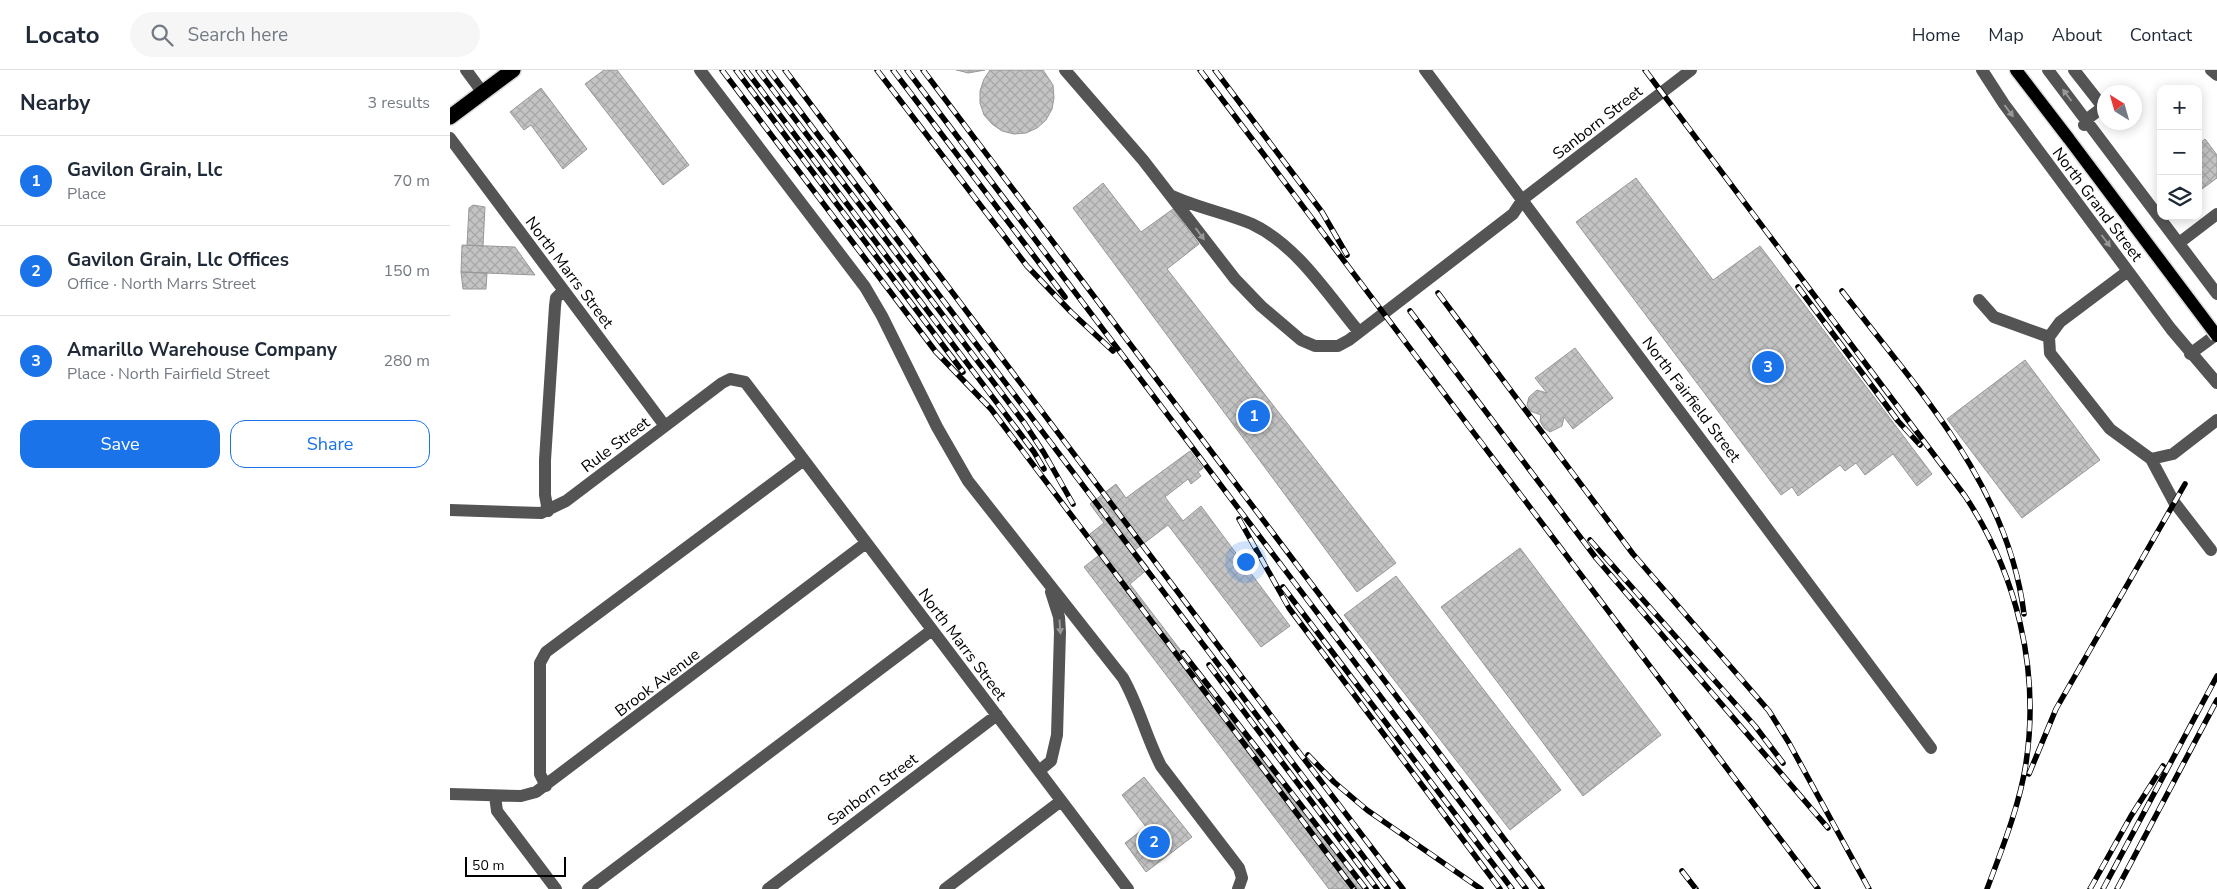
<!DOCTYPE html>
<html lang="en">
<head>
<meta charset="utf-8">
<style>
  :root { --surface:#fff; --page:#f6f6f7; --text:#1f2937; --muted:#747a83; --line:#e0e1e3; --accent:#1a73e8 }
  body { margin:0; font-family:"Nunito Sans",sans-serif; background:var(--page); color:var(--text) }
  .controls { position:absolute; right:15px; top:15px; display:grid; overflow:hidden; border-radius:10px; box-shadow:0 2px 12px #0003 }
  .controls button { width:45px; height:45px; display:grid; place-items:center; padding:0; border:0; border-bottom:1px solid var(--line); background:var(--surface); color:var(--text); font:25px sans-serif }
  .compass { position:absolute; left:1647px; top:15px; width:45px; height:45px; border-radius:50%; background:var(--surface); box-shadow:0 2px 12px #0003; rotate:323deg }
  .scale { position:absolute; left:15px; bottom:12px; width:101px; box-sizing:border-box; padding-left:5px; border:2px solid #000; border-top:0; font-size:14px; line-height:18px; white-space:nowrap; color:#000; -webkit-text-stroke:4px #fff; paint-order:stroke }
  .you { position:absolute; left:795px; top:491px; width:18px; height:18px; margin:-12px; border:4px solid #fff; border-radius:50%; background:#1a73e8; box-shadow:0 0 0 8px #1a73e833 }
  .badge { display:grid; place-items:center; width:32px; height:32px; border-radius:50%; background:var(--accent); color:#fff; font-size:16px; font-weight:700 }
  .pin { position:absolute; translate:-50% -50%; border:2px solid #fff; box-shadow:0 1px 5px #0006 }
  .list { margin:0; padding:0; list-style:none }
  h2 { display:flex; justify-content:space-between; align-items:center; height:65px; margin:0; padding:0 20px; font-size:21px }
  h2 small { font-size:16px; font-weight:400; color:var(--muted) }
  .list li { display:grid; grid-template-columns:32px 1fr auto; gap:15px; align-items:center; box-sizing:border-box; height:90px; padding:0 20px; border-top:1px solid var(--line) }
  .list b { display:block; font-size:19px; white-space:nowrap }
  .list p { margin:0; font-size:16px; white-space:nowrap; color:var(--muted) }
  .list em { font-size:16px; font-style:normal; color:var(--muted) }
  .actions { display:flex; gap:10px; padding:15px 20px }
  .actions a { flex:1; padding:11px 0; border:1px solid var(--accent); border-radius:15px; text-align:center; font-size:18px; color:var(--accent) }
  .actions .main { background:var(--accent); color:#fff }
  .icon { flex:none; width:28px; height:28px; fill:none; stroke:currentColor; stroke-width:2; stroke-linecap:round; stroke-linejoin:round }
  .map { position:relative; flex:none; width:1767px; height:819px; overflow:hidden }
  header { display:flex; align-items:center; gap:30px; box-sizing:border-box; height:70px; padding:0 25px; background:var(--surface); border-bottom:1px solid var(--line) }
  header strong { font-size:24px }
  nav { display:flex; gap:28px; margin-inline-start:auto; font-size:18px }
  .search { width:350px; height:45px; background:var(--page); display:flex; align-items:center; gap:12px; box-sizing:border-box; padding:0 18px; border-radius:28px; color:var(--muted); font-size:19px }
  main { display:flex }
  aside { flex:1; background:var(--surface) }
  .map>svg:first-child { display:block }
</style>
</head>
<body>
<header>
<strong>Locato</strong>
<div class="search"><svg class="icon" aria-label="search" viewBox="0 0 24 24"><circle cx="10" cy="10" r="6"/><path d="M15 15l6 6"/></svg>Search here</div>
<nav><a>Home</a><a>Map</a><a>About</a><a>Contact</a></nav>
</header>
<main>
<aside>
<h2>Nearby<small>3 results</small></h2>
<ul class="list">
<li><span class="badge">1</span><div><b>Gavilon Grain, Llc</b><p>Place</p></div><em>70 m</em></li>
<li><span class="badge">2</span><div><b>Gavilon Grain, Llc Offices</b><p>Office · North Marrs Street</p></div><em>150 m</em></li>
<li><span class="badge">3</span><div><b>Amarillo Warehouse Company</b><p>Place · North Fairfield Street</p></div><em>280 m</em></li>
</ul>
<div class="actions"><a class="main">Save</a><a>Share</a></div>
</aside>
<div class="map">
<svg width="1767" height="819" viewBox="0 0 1767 819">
  <defs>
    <pattern id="building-cross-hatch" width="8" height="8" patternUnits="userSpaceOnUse" patternTransform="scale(1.25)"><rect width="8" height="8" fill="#c4c4c4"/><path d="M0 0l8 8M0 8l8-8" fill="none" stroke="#a7a7a7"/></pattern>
  </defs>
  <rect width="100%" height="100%" fill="#fff"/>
  <path fill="url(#building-cross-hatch)" stroke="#989898" d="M154,0H167L239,95L213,115L135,14Z
    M507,0H506H535L518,3Z
    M540,0H593L603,15L604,28L602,39L596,50L587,58L576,63L564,64L552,61L542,54L534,45L530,33V21L534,9Z
    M91,18L137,79L113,99L81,55L74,60L60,42Z
    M1755,69L1767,85V108L1748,122V75Z
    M1186,108L1263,210L1310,176L1482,404L1467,416L1443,384L1415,405L1406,393L1395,401L1390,395L1348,426L1342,417L1331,425L1126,152Z
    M653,113L691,162L723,139L749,174L717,199L946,493L907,522L623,138Z
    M23,135L35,137L33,176L17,175L19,138Z
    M12,175L65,177L85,205L11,202Z
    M11,202L37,203L36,219H13Z
    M1125,278L1163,328L1123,359L1114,347L1112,356L1100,362L1094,358L1090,351L1091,345L1080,341L1077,335L1079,327L1087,320L1097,323L1085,308Z
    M1575,290L1650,390L1572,448L1497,349Z
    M740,381L753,398L748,402L751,406L741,414L738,409L715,427L733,451L751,436L840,556L811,577L718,455L685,480L699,498L680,514L913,819H879L634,497L653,482L640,464L654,453L640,434L666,414L676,428Z
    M1070,478L1211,665L1133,726L991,537Z
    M946,506L1111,720L1060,760L894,545Z
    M694,707L742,767L696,802L675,773L696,757L672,725Z"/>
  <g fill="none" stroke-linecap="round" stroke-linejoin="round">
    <g stroke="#dbdbdb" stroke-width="15">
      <path id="major" d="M1566,0L1619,69"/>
    </g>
    <g stroke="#dbdbdb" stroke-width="18">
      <path id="highway" d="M0,47L63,0"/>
    </g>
    <path stroke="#545454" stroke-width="12" d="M16,0L33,23
      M250,0L415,217L432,246L487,357L518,411L673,608C689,636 696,667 711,696L789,798L792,808L788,819
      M615,0L693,90L785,209L811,236L851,270L865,276H888L899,270L1063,144L1073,129L1241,0
      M975,0L1481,678
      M1532,0L1554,34L1721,259L1767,313
      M1598,0L1767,224
      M1624,0L1653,37L1636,50L1634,55
      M1761,0L1767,5
      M0,68L215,356
      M722,126C748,138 776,143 802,154C847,175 878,225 909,262
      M1729,173L1767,144
      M1678,201L1610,252L1599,267L1600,283L1660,359L1701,389L1723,384L1767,350
      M1529,230L1544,247L1599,267
      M1740,284L1767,264
      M1701,389L1724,432L1761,480
      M0,440L91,443L116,431L272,313L280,309L295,312L678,819
      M98,441L95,425V390L105,236L106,228L113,221
      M589,701L601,691L607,665L610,562L609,547L601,522
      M96,716L90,704V593L96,582L354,390
      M0,724L71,726L86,722L416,473
      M45,726L47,741L106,819
      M138,819L482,560
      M318,819L547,645
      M495,819L611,731"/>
    <use href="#major" stroke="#000" stroke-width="12"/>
    <use href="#highway" stroke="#000" stroke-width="15"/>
    <g stroke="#000" stroke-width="5.5">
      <path id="rail" d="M272,0L486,282L541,339L904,819
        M286,0L513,302
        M296,0L584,382L594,399
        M308,0L575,354L594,383L623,434
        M319,0L938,819
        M335,0L797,614
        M427,0L577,196L621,242L663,281
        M443,0L615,227
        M457,0L1076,819
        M473,0L1092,819
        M750,0L1368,819
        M765,0L872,142L897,185
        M1195,0L1515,426C1567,504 1590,600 1576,693C1570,734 1552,779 1537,819
        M1348,217L1448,351L1470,375
        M1392,221C1468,320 1558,415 1574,544
        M988,223L1183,484L1319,641L1339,673L1419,819
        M960,241L1146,488L1378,758
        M789,449L839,538L1050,819
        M1140,470L1305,656L1333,693
        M833,517L1062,819
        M733,583L916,819
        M759,595L927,819
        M794,610L953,819
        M858,685L884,712L917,740L1031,819
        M1579,704L1606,639L1735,414
        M1232,801L1246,819
        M1640,819L1681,746L1713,696
        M1653,819L1767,606
        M1667,819L1767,630"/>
    </g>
    <use href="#rail" stroke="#fff" stroke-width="4" stroke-dasharray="11" stroke-linecap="butt"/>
    <g stroke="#dbdbdb" stroke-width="15" stroke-linecap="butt">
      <path id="major-bridge" d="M1619,69L1767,266"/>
    </g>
    <use href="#major-bridge" stroke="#000" stroke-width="12"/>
  </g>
  <defs><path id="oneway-solid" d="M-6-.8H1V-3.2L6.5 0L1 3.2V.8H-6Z" transform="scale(1.25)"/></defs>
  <g fill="#989898">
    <use href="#oneway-solid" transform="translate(1617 25) rotate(-127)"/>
    <use href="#oneway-solid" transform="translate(1559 41) rotate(53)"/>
    <use href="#oneway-solid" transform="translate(750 164) rotate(53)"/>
    <use href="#oneway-solid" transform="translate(1656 171) rotate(53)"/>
    <use href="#oneway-solid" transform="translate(610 557) rotate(86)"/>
  </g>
  <g text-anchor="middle" stroke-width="5" stroke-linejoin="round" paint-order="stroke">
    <g font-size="16" fill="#000" stroke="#fff">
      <text transform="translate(1147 52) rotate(-38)" y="6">Sanborn Street</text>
      <text transform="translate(1648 134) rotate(53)" y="6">North Grand Street</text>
      <text transform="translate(120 202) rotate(53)" y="6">North Marrs Street</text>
      <text transform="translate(1242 329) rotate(53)" y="6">North Fairfield Street</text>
      <text transform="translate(165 374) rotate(-37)" y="6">Rule Street</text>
      <text transform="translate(513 574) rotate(53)" y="6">North Marrs Street</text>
      <text transform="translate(207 612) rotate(-37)" y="6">Brook Avenue</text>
      <text transform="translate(422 719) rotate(-37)" y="6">Sanborn Street</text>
    </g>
  </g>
</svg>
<div class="controls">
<button>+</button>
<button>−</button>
<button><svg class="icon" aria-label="layers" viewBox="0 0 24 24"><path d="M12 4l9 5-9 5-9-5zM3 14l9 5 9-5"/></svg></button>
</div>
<svg class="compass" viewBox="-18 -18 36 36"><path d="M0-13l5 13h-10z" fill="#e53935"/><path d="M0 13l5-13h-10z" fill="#747a83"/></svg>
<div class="scale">50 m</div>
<div class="you"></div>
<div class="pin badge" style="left:804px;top:346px">1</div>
<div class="pin badge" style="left:704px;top:772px">2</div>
<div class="pin badge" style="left:1318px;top:297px">3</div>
</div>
</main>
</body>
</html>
